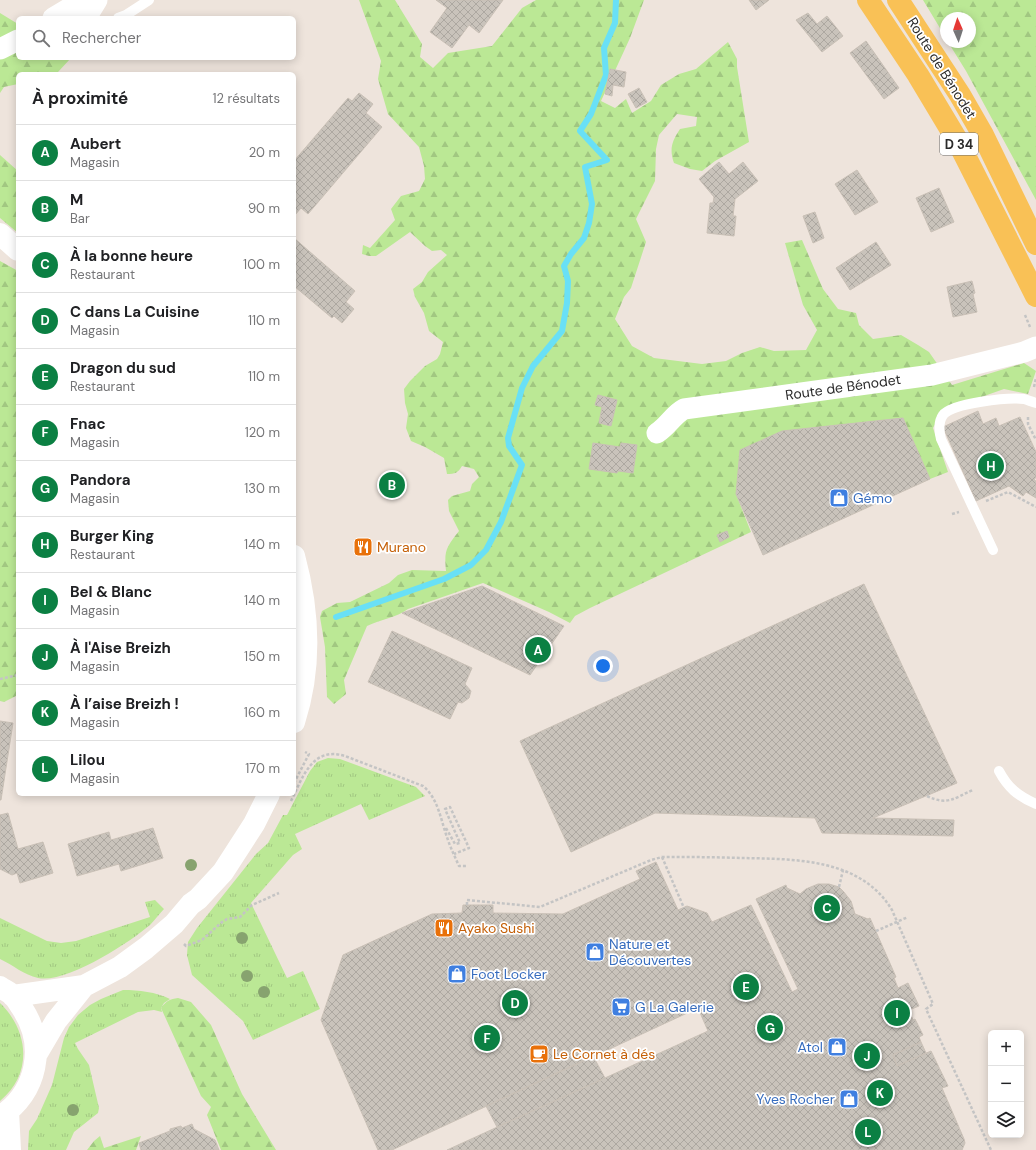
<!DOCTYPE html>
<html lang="fr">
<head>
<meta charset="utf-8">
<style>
  :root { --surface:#fff; --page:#f2f2f2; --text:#202124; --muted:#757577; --line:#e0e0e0; --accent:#0b8043 }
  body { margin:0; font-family:"DM Sans",sans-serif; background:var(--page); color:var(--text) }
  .controls { position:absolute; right:12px; bottom:12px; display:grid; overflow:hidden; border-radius:6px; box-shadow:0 2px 10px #0003 }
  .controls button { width:36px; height:36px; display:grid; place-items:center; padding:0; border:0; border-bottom:1px solid var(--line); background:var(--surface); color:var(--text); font:20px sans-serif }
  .compass { position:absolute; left:940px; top:12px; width:36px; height:36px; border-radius:50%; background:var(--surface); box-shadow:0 2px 10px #0003; rotate:357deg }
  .you { position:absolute; left:603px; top:666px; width:14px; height:14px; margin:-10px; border:3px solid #fff; border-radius:50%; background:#1a73e8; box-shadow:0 0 0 6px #1a73e833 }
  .badge { display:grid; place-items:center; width:26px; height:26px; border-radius:50%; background:var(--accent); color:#fff; font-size:13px; font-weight:700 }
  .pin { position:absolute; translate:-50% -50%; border:2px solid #fff; box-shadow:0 1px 4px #0006 }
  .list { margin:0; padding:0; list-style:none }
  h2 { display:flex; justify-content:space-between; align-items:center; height:52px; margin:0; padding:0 16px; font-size:17px }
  h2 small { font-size:13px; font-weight:400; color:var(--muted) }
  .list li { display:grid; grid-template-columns:26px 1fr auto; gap:12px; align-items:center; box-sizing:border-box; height:56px; padding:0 16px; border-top:1px solid var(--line) }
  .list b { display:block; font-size:15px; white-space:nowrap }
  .list p { margin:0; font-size:13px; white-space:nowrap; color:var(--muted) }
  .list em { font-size:13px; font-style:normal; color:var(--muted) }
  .icon { flex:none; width:22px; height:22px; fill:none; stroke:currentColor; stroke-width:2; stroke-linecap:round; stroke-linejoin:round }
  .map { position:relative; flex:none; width:1036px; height:1150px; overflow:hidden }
  .search { position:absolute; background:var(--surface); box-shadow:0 2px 10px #0003; left:16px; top:16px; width:280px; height:44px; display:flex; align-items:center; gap:10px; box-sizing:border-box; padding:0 14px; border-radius:6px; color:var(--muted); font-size:15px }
  .panel { position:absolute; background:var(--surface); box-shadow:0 2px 10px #0003; left:16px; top:72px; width:280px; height:724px; border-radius:6px }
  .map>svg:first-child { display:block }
</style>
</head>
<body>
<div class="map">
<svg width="1036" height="1150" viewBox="0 0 1036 1150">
  <defs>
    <pattern id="grass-tufts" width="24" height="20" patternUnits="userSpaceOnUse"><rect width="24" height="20" fill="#bbe895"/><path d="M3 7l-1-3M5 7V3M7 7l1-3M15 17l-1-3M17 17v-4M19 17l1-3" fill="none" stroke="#a1c781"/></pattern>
    <pattern id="forest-firs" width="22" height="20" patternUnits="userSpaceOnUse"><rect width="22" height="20" fill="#bbe895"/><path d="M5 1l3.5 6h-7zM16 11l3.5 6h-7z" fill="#a1c781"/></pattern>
    <pattern id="building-cross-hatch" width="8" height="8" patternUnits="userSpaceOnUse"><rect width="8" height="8" fill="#c9c3bb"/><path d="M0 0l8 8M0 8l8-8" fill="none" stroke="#ada8a1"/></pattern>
  </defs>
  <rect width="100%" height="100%" fill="#eee4dc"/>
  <path fill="url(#grass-tufts)" d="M328,758L340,759L416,787L425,796L369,820L361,804L295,834L302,849L293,855L251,903L287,978L303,971L320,1009L253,1040L243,1021L192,975L187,955L188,942L197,928L256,854L268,843L283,815H287L310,771L317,762Z
    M155,900L164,909C159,914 155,920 150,925C129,943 66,984 38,978C24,975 13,965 0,959V918L47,941L61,943L76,941L150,917L145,902Z
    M123,990C139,990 156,992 170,999L164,1003L161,1008L162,1012L154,1010L138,1012L75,1043L78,1049L89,1065L99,1108L98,1113L74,1132L66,1150H28L29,1131L37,1119L52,1085L64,1038L69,1027L78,1015L90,1005L101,999Z
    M0,1003C29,1031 33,1074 0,1101Z"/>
  <path fill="url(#forest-firs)" d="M359,0H395L422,44L420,57L433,68L448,53L492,46L522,8L536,0H644L630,38L601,101L615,108L626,99L632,113L651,101L661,85L679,74L696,69L728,42L737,59V67L749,142L715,161L702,171L690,169L674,163C669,149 672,141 680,129L696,126L697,117L677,114L659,135L656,149L655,181L636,219L646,242L631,288L624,297L615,319L632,346L654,358L702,364L726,361L742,353L760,347L774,351L806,350L817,330L803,305L785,243L802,240L823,289L838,309L856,313L859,325L873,339L901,335L918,345L929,352L952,385L1024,363L1036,371L1028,394L1004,389L942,411L933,428L948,472L930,479L903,418L800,429L740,450L736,494L751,532L590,608L575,616L570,623L549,612L483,583L408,609C396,618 381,619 367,626L344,680L346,694L334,704L327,697L325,647L320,617L322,611L337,603L350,602L389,583L398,575L412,570L446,571C444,550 446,548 459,531L449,511L448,500L452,496L470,491L472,484L479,477L474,469L462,466C458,473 455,474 447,474L444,458L425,447L411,441L406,428L408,414L405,403L404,389L410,381L425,366L437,359L440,354L443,342L429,331L424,313L415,297L413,289L422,282L428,272L447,255L441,250L432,251L425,246L410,232L376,256H369L362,254L363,245L370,248L395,220L391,209L401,196L419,191L425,179L424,166L419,147L388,114L378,79L381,61Z
    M923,0H1036V200L966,71L948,42H970V18H946V38Z
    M0,13L18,24V58H71L58,72L47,74H18V84L4,87L0,93Z
    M0,155L18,171V233L0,218Z
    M0,261L18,271V695L4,702L0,701Z
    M178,998L191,1002L211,1025L242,1094L276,1150H221L207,1115L211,1107L201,1096L161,1008C166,1001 170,999 178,998Z
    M100,1136L104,1148L141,1136L136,1150H87L94,1141Z"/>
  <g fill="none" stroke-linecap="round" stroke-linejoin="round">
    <path stroke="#69e0f6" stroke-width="6" d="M336,617L444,579L471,565L486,550L501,522L522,465L509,446L508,438L522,388L533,366L562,331L567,303L568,281L564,266L571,254L584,238L589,223L592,204L585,167L607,160L580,131L591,114L606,75L604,48L615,23L616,0"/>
  </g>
  <path fill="url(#building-cross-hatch)" stroke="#c9c0b6" d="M436,0H503L479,33L469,25L452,48L430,32L447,8Z
    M749,0H769L756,10Z
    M808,13L817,24L827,16L843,36L822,52L796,20Z
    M866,41L899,88L884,99L850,53Z
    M610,69L626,72L624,87L613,85L612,96L605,94Z
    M639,88L647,102L636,108L628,94Z
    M359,93L373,104L366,113L382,127L308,214L301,208L294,216V161L348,98L352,101Z
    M719,162L729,174L743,162L758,181L735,199L733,216H736L734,236L707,233L710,203H713L714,197L699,179Z
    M857,170L878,202L855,215L835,184Z
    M939,188L954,222L931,232L916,198Z
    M815,212L824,238L813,243L803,216Z
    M294,238L355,291L346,302L354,309L342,323L334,316L332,318L294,286Z
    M876,242L891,265L850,290L836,268Z
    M972,281L975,293L973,294L977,312L953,317L947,287Z
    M598,395L617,400L611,426L599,423L602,407L595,405Z
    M978,411L983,424L996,418L999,426L1020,417L1036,452V463L1035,465H1036V477L1034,480L1036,481V498L1026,492L1023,496L1009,486L976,501L943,427Z
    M903,418L930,479L763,555L736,494L740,450L782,431Z
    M593,443L620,447L621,443L637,445L633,473L618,471L617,473L589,469Z
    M727,531L729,537L720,542L717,535Z
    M864,584L957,783L873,818L954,820L953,836L822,833L815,818L655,813L571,852L520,741Z
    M482,586L564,626L530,675L402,613Z
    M392,631L472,668L465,684L471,691L469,698L462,703L458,702L450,719L368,682Z
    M0,721L13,723L1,800H0Z
    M8,813L18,849L43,842L53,873L20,883L17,873L12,875L0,869V815Z
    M153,828L163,858L121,871L119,864L77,876L68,844L109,832L111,840Z
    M656,862L678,910L687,906L707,913L712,922L751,905L792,992L798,989L756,899L786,885L787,888L800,894L806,889L818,884H829L839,887L843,891L851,901L855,914L868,919L870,918L896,977L894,978L898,988L908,983L919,1006L909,1010L913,1020L915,1019L923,1035L919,1037L921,1042L893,1055L897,1066L931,1051L948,1086L942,1088L964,1139L965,1143L962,1150H447L708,1031L698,1008L392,1150H378L321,1020L343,955L432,914L462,913L463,905H493V913L563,914L640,879L636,871Z
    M921,1042L926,1053L897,1066L893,1055Z
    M593,1056L605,1078L497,1127L486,1106Z
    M192,1124L194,1129L215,1140L219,1150H141L139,1143L170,1131V1129L181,1126L182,1128Z"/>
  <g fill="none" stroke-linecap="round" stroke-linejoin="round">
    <path stroke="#c4c4c4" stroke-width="2.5" stroke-dasharray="3 2" stroke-linecap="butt" d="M1025,315L1030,327
      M1034,387L1036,378
      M1028,417V424L1036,440
      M986,501L1008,492L1036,507
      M952,514L959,512
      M0,679L18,675
      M294,783L309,754L305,752
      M927,796C948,806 954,798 973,790
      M291,801C303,777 312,746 345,756L423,786C439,799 441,822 448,840C451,849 455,857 459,866H467
      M446,828L455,844L460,843L445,809L450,807L469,848L454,854
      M662,857L684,908
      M839,887L843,870
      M467,905V900L540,907L651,860L662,857C688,857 715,857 741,858C794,859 861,858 892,910L933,1004L926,1009L991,1150
      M876,931L908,917
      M184,944L186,946L202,940L222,922L227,919L240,917L252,905L279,893"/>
    <path stroke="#fff" stroke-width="10" d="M118,18L126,15L149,0
      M993,550L941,439C939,431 938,422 943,415C952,403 1009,397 1024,399C1028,400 1032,402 1036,403
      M999,771C1008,788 1018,796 1036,804"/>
    <path stroke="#fff" stroke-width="21" d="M53,18L83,0
      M86,18L97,0
      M0,49L18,40
      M657,433C668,426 673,415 684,409L932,375L1024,352L1036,347"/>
    <path stroke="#fff" stroke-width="22" d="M0,234L18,250
      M294,556C309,611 312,667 294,722
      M0,987C4,990 10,992 13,996C17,999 19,1004 22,1008C47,1046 37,1092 0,1117
      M13,996L84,986L120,967L146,948L174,924L191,904L198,899L223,872L254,824L269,794
      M36,1055L56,1021L84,986
      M8,1111L10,1150"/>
    <path stroke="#f9c156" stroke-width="22" d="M868,0L918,75L957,140L1036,296
      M898,0L960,95L983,135L1036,244"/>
  </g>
  <g fill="#87a36f">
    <circle cx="191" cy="865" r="6"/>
    <circle cx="242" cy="938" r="6"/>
    <circle cx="247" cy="976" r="6"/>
    <circle cx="264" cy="992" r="6"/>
    <circle cx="73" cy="1110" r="6"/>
  </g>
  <defs>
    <g id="shop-square" transform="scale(1)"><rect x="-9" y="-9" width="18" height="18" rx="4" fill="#3f7fe0" stroke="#fff"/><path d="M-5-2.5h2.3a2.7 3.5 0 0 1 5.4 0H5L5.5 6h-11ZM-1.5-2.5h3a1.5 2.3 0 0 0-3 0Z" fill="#fff"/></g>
    <g id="restaurant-square" transform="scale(1)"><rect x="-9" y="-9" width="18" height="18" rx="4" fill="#e8710a" stroke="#fff"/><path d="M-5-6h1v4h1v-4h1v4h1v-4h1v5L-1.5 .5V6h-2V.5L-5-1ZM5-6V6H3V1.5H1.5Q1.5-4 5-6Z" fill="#fff"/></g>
    <g id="supermarket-square" transform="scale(1)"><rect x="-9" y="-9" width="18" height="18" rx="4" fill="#3f7fe0" stroke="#fff"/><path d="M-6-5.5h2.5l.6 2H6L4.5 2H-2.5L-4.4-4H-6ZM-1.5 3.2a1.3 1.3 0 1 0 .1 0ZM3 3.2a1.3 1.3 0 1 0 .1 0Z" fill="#fff"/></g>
    <g id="cafe-square" transform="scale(1)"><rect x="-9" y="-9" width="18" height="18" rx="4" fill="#e8710a" stroke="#fff"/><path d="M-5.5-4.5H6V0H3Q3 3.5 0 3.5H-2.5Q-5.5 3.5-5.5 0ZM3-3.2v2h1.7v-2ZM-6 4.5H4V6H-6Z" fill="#fff"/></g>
  </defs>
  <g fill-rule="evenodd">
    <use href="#shop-square" x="839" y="498"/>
    <use href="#restaurant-square" x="363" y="547"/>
    <use href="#restaurant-square" x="444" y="928"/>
    <use href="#shop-square" x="595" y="952"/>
    <use href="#shop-square" x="457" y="974"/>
    <use href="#supermarket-square" x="621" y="1007"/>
    <use href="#shop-square" x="837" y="1047"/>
    <use href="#cafe-square" x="539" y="1054"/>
    <use href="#shop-square" x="849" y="1099"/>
  </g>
  <g text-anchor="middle" stroke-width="3.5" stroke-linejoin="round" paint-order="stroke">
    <rect fill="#fff" stroke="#6b6b6b" stroke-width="1" x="940" y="133" width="38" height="22" rx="3"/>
    <g font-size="13" font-weight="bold" fill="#2b2b2b">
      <text x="959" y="149">D 34</text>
    </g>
    <g font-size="14" fill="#2b2b2b" stroke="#fff">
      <text transform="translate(942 68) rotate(58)" y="5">Route de Bénodet</text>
      <text transform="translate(843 387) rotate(-8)" y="5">Route de Bénodet</text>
    </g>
    <g font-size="14" fill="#366cbe" stroke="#fff" text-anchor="start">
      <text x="853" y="503">Gémo</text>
      <text x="609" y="949">Nature et<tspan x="609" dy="16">Découvertes</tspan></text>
      <text x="471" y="979">Foot Locker</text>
      <text x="635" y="1012">G La Galerie</text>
      <text x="823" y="1052" text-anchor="end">Atol</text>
      <text x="835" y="1104" text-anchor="end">Yves Rocher</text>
    </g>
    <g font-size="14" fill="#c56008" stroke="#fff" text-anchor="start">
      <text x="377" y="552">Murano</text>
      <text x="458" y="933">Ayako Sushi</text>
      <text x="553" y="1059">Le Cornet à dés</text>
    </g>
  </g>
</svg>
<div class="controls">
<button>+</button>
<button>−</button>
<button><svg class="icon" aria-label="layers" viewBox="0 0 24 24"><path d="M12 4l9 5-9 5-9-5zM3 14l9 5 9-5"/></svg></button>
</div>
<svg class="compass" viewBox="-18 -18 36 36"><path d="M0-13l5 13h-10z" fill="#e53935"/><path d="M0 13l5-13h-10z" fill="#757577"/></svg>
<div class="you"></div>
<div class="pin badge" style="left:538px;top:650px">A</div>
<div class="pin badge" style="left:392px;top:485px">B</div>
<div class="pin badge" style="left:827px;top:908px">C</div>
<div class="pin badge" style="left:515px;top:1003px">D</div>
<div class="pin badge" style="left:746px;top:987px">E</div>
<div class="pin badge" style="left:487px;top:1038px">F</div>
<div class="pin badge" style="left:770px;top:1028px">G</div>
<div class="pin badge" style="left:991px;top:466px">H</div>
<div class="pin badge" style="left:897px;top:1013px">I</div>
<div class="pin badge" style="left:867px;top:1056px">J</div>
<div class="pin badge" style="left:880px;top:1093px">K</div>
<div class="pin badge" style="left:868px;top:1132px">L</div>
<div class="search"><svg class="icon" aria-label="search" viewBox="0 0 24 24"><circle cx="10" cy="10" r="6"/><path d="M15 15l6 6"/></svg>Rechercher</div>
<section class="panel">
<h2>À proximité<small>12 résultats</small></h2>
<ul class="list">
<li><span class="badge">A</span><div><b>Aubert</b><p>Magasin</p></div><em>20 m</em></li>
<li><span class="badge">B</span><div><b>M</b><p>Bar</p></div><em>90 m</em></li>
<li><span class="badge">C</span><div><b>À la bonne heure</b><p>Restaurant</p></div><em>100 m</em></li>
<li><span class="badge">D</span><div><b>C dans La Cuisine</b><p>Magasin</p></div><em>110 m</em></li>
<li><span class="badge">E</span><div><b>Dragon du sud</b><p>Restaurant</p></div><em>110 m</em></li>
<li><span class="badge">F</span><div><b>Fnac</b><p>Magasin</p></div><em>120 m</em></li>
<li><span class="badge">G</span><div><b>Pandora</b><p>Magasin</p></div><em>130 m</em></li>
<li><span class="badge">H</span><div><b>Burger King</b><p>Restaurant</p></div><em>140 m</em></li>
<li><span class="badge">I</span><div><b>Bel &amp; Blanc</b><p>Magasin</p></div><em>140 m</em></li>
<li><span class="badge">J</span><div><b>À l'Aise Breizh</b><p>Magasin</p></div><em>150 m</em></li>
<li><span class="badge">K</span><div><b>À l’aise Breizh !</b><p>Magasin</p></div><em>160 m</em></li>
<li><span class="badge">L</span><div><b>Lilou</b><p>Magasin</p></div><em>170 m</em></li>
</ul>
</section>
</div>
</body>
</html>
